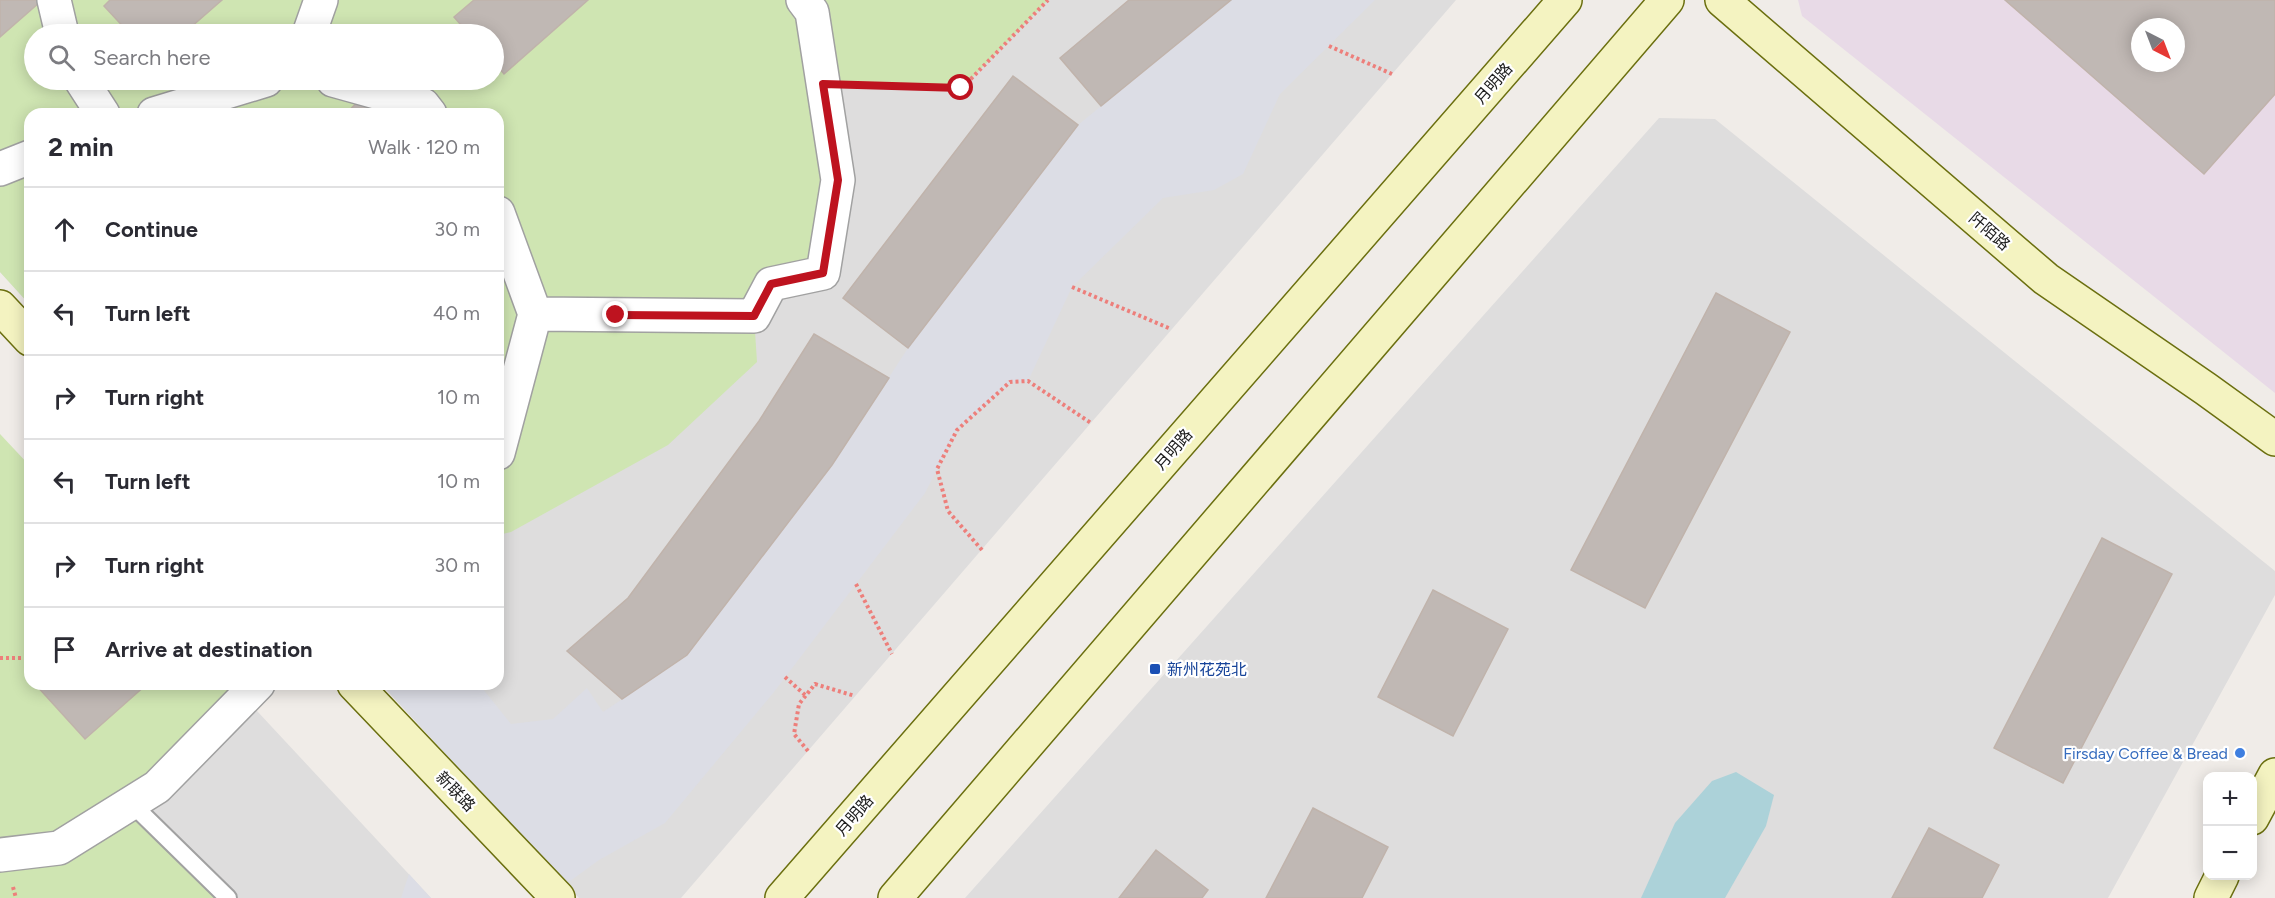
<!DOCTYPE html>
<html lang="en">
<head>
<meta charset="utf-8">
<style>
  :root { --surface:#fff; --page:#f2f2f3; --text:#2b2b33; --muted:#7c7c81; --line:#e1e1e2 }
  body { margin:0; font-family:Figtree,"Noto Sans SC",sans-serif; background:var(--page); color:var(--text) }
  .controls { position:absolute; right:18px; bottom:18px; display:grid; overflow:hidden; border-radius:12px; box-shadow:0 3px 15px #0003 }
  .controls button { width:54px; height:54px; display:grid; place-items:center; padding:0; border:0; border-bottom:2px solid var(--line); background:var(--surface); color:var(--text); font:30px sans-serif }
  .compass { position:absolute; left:2131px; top:18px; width:54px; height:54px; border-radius:50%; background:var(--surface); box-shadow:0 3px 15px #0003; rotate:138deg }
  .stop { position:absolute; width:18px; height:18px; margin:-14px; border:4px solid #be131f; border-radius:50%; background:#fff }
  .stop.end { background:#be131f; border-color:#fff; box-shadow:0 2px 6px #0008 }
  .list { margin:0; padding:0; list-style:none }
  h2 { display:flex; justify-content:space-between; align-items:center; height:78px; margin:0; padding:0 24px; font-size:26px }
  h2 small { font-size:20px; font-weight:400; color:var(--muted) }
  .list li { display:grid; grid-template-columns:39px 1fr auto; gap:18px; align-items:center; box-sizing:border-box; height:84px; padding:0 24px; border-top:2px solid var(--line) }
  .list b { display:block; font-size:22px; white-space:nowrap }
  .list em { font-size:20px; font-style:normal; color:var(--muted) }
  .icon { flex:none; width:33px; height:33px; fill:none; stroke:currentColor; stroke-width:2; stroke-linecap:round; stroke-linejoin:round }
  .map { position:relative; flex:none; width:2275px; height:898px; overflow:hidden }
  .search { position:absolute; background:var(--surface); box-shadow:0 3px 15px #0003; left:24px; top:24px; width:480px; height:66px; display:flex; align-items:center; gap:15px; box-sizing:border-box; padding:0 21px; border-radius:33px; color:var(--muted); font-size:22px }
  .panel { position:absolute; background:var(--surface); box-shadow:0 3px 15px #0003; left:24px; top:108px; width:480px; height:582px; border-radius:18px }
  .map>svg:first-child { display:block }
</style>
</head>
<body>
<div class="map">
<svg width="2275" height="898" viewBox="0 0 2275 898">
  <rect width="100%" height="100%" fill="#f0ece8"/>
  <path fill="#dedddd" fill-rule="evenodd" d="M0,0H1456L681,898H579L381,684H498V114H30V305L0,272ZM34,34H494V80H34Z
    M1659,118L1715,119L2275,571V595L2108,898H965Z
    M0,434L30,684H232L431,898H0Z"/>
  <path fill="#e8dae7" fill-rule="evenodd" d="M1798,0H2275V393L1802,16ZM2140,27H2176V63H2140Z"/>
  <path fill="#cfe5b2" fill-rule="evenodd" d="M0,0H1048L961,89L824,84L823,273L754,316L757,362L668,445L511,532L498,535V114H30V305L0,272ZM34,34H494V80H34Z
    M0,434L30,466V684H232L245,697L131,803L228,898H0Z"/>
  <path fill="#dcdde5" d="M1231,0H1375L1280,94L1243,174L1214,190L1163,198L1072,287L1028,381L1010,382L957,430L925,493L774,692L665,823L599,860L566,884L388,691L396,684H479L511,724L553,719L587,688L603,712L687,656L832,465L908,348L1078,125Z
    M409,874L431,898H401Z"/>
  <path fill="#acd2d9" d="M1736,772L1774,795L1766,826L1725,898H1641L1675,823L1712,781Z"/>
  <path fill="#c0b8b4" stroke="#c0b3ab" stroke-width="1.5" fill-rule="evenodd" d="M0,0H38L40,2L0,37Z
    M110,0H222L183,34H130L104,6Z
    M474,0H588L504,74L494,62V34H469L454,17Z
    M1129,0H1231L1101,106L1060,58Z
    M2005,0H2275V94L2204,174ZM2140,27H2176V63H2140Z
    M1013,76L1078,125L908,348L843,298Z
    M361,99L374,114H345Z
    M1716,293L1790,332L1645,608L1571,570Z
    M814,334L889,378L832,465L687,655L622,699L567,651L628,598L759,421Z
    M2102,538L2172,574L2063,783L1994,748Z
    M1433,590L1508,629L1453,736L1378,697Z
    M35,684H147L85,739Z
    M1313,808L1388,847L1362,898H1266Z
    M1929,828L1999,865L1982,898H1892Z
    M1156,850L1208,890L1202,898H1119Z"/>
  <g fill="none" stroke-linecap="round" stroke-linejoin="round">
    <g stroke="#a1a1a1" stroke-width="20">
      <path id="lane" d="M131,803L228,898"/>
    </g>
    <g stroke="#a1a1a1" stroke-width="36">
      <path id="street" d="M54,0L62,34
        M309,34L321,0
        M81,80L103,114
        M333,80L423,105L430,114
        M154,114L266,80
        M0,169L30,157
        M498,213L535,314L498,453
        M535,314L754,316L771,284L823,273L838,180L812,12L803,0
        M0,855L59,848L157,787L258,684"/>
    </g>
    <g stroke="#6b6f0f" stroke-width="36">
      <path id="secondary" d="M1722,0L2046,279L2206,389L2275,439
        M0,307L30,339
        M354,684L558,898
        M2252,818L2275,775
        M782,898L1565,0
        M895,898L1667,0
        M2211,898L2222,876"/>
    </g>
    <path stroke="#ed7f7b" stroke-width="4" stroke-dasharray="3 3" stroke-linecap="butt" d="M1329,46L1392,74
      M855,85L961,89L1048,0
      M1072,287L1171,329
      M982,550L948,511L937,469L957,430L1010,382L1028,381L1091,423
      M856,584L892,654
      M0,658H30
      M785,677L805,695
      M808,751L794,734L799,704L815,684L855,696
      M13,887L16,898"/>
    <use href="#lane" stroke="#fff" stroke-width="16"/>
    <use href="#street" stroke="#fff" stroke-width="33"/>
    <use href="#secondary" stroke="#f4f3c1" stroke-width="33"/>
  </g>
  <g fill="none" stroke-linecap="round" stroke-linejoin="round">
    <path stroke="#be131f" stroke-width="8" d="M616,315L754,316L771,284L823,273L838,180L823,84L961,88"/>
  </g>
  <rect fill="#1a4fb4" stroke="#fff" stroke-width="2" x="1149" y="663" width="12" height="12" rx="3"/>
  <circle fill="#3f7fe0" stroke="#fff" stroke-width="2" cx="2240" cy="753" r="6"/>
  <g text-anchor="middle" stroke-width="4.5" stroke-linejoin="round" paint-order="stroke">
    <g font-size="16" fill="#202020" stroke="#fff">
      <text transform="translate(1493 83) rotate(-49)" y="6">月明路</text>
      <text transform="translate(1990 231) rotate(41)" y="6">阡陌路</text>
      <text transform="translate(1173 449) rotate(-49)" y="6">月明路</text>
      <text transform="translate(456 791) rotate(46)" y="6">新联路</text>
      <text transform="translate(854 815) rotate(-49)" y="6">月明路</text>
    </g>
    <g font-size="16" fill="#164399" stroke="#fff" text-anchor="start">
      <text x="1167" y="675">新州花苑北</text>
    </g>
    <g font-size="16" fill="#366cbe" stroke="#fff" text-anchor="end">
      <text x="2228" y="759">Firsday Coffee &amp; Bread</text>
    </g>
  </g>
</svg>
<div class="controls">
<button>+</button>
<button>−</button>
</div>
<svg class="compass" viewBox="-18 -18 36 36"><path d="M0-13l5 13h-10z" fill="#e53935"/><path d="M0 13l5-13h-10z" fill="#7c7c81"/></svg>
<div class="stop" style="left:961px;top:88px"></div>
<div class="stop end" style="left:616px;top:315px"></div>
<div class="search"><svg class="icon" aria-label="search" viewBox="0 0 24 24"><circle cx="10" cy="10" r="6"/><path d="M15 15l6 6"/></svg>Search here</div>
<section class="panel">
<h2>2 min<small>Walk · 120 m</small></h2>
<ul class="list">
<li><svg class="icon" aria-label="ahead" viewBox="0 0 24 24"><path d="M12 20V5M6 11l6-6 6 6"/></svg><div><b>Continue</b></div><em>30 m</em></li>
<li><svg class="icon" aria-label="left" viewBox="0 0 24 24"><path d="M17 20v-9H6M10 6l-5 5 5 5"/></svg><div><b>Turn left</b></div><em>40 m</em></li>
<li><svg class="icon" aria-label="right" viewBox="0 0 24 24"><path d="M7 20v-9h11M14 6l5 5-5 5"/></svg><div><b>Turn right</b></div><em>10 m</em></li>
<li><svg class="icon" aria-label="left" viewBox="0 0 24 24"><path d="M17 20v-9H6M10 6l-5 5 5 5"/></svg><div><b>Turn left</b></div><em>10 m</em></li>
<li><svg class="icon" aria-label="right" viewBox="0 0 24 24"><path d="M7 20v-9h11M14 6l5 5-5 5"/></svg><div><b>Turn right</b></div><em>30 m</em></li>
<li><svg class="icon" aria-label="arrive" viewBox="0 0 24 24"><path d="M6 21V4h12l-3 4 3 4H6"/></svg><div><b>Arrive at destination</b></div></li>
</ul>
</section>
</div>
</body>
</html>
